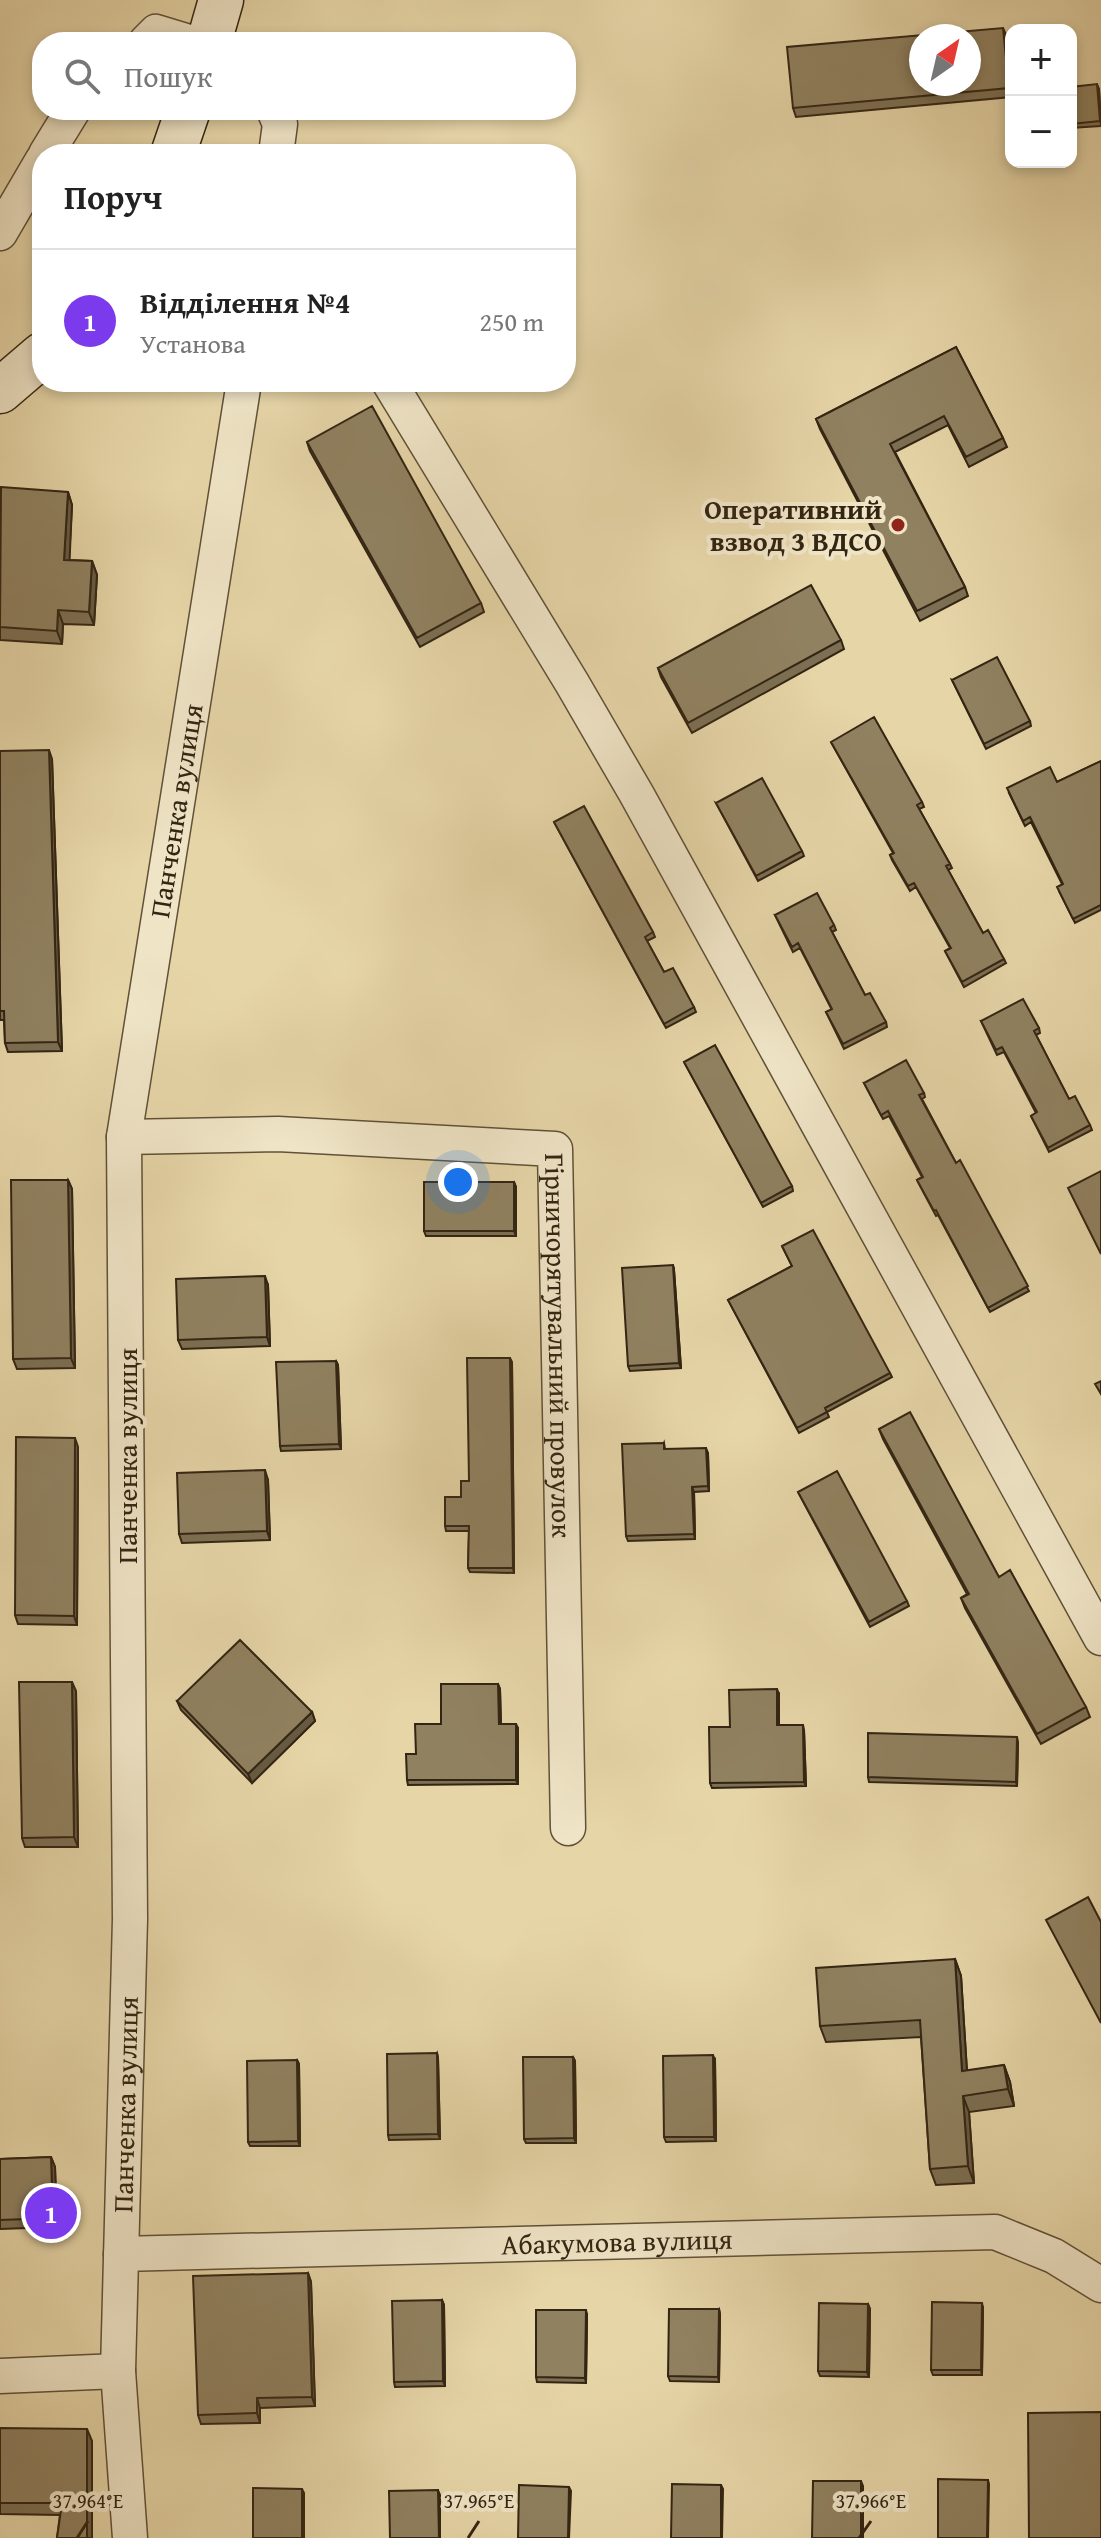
<!DOCTYPE html>
<html lang="uk">
<head>
<meta charset="utf-8">
<style>
  :root { --surface:#fff; --page:#f6f6f6; --text:#222; --muted:#767676; --line:#e0e0e0; --accent:#7c3aed }
  body { margin:0; font-family:"Gentium Book Plus",serif; background:var(--page); color:var(--text) }
  .controls { position:absolute; right:24px; top:24px; display:grid; overflow:hidden; border-radius:16px; box-shadow:0 4px 12px #0003 }
  .controls button { width:72px; height:72px; display:grid; place-items:center; padding:0; border:0; border-bottom:2px solid var(--line); background:var(--surface); color:var(--text); font:40px sans-serif }
  .compass { position:absolute; left:909px; top:24px; width:72px; height:72px; border-radius:50%; background:var(--surface); box-shadow:0 4px 12px #0003; rotate:34deg }
  .you { position:absolute; left:458px; top:1182px; width:28px; height:28px; margin:-20px; border:6px solid #fff; border-radius:50%; background:#1a73e8; box-shadow:0 0 0 12px #1a73e833 }
  .badge { display:grid; place-items:center; width:52px; height:52px; border-radius:50%; background:var(--accent); color:#fff; font-size:26px; font-weight:700 }
  .pin { position:absolute; translate:-50% -50%; border:4px solid #fff; box-shadow:0 2px 8px #0006 }
  .list { margin:0; padding:0; list-style:none }
  h2 { display:flex; justify-content:space-between; align-items:center; height:104px; margin:0; padding:0 32px; font-size:34px }
  h2 small { font-size:26px; font-weight:400; color:var(--muted) }
  .list li { display:grid; grid-template-columns:52px 1fr auto; gap:24px; align-items:center; box-sizing:border-box; height:144px; padding:0 32px; border-top:2px solid var(--line) }
  .list b { display:block; font-size:30px; white-space:nowrap }
  .list p { margin:0; font-size:26px; white-space:nowrap; color:var(--muted) }
  .list em { font-size:26px; font-style:normal; color:var(--muted) }
  .icon { flex:none; width:44px; height:44px; fill:none; stroke:currentColor; stroke-width:2; stroke-linecap:round; stroke-linejoin:round }
  .map { position:relative; flex:none; width:1101px; height:2538px; overflow:hidden }
  .search { position:absolute; background:var(--surface); box-shadow:0 4px 12px #0003; left:32px; top:32px; width:544px; height:88px; display:flex; align-items:center; gap:20px; box-sizing:border-box; padding:0 28px; border-radius:32px; color:var(--muted); font-size:30px }
  .panel { position:absolute; background:var(--surface); box-shadow:0 4px 12px #0003; left:32px; top:144px; width:544px; height:248px; border-radius:32px }
  .map>svg:first-child { display:block }
</style>
</head>
<body>
<div class="map">
<svg width="1101" height="2538" viewBox="0 0 1101 2538">
  <rect width="100%" height="100%" fill="#e6d5a7"/>
  <filter id="stains"><feTurbulence type="fractalNoise" baseFrequency=".0025" numOctaves="4"/><feColorMatrix values="0 0 0 0 .2 0 0 0 0 .09 0 0 0 0 .02 0 0 0 .5 -.17"/></filter>
  <radialGradient id="worn" r=".72"><stop offset=".6" stop-color="#630" stop-opacity="0"/><stop offset="1" stop-color="#630" stop-opacity=".3"/></radialGradient>
  <g fill="none" stroke-linecap="round" stroke-linejoin="round">
    <g stroke="#605138" stroke-width="37">
      <g id="street">
        <path d="M146,42L156,32L189,42"/>
        <path d="M274,110L280,124L276,154"/>
        <path d="M46,154L73,110"/>
        <path d="M0,233L42,161"/>
        <path d="M389,382L572,683L637,795L1101,1638"/>
        <path id="s1" d="M124,1137L278,1134L555,1149L568,1828"/>
        <path id="s2" d="M121,2254L995,2232L1054,2256L1101,2285"/>
        <path d="M0,2376L118,2371"/>
        <path id="s3" d="M130,2538L118,2371L130,1919L124,1137L244,382"/>
      </g>
    </g>
    <g stroke="#332513" stroke-width="47">
      <path id="secondary" d="M209,42L221,0
        M173,154L188,110
        M0,391L42,355"/>
    </g>
    <use href="#street" stroke="#efe4c6" stroke-width="34"/>
    <use href="#secondary" stroke="#efe4c6" stroke-width="44"/>
  </g>
  <path fill="#7c6f53" stroke="#332513" stroke-width="2" d="M1007,37L1011,97L796,117L793,108Z
    M1071,87L1099,89L1101,126L1071,128Z
    M956,347L1003,438L1007,447L969,467L948,425L895,452L965,587L968,596L920,621L820,429L816,419Z
    M307,442L481,603L484,612L420,647L310,451Z
    M68,492L72,505L69,560L92,561L97,575L94,625L63,624L62,644L0,640V500Z
    M841,640L844,649L692,733L661,677L658,668Z
    M952,680L1030,721L1031,726L986,749Z
    M831,742L922,802L924,807L919,809L950,864L952,868L948,870L983,933L1004,959L1006,963L964,987L945,951L950,948L916,887L910,891L892,860L890,855L893,853Z
    M0,751L52,759L62,1051L8,1052L5,1043L4,1020H0Z
    M1101,761V910L1075,923L1059,891L1062,884L1031,822L1025,826L1009,793L1057,782Z
    M716,803L802,851L804,856L758,881Z
    M554,822L653,932L655,937L647,941L664,972L694,1007L696,1012L666,1028Z
    M775,915L834,925L836,930L832,932L865,995L886,1022L887,1027L844,1049L826,1012L832,1010L800,948L793,952Z
    M981,1021L1039,1028L1040,1033L1036,1035L1069,1099L1090,1125L1092,1130L1049,1152L1031,1116L1036,1113L1004,1052L997,1055Z
    M684,1062L792,1186L793,1191L763,1207Z
    M864,1083L924,1093L925,1097L922,1099L956,1163L1029,1291L990,1312L938,1215L936,1216L919,1184L917,1180L922,1177L889,1116L883,1119Z
    M68,1180L72,1189L75,1368L17,1369L13,1359Z
    M514,1182L516,1187V1236H426L424,1231Z
    M782,1246L890,1373L892,1377L827,1412L829,1417L799,1433L728,1300L792,1266Z
    M674,1270L681,1368L630,1371L628,1366Z
    M268,1285L270,1346L182,1349L178,1340Z
    M336,1361L338,1365L341,1449L281,1451L280,1446Z
    M512,1362L514,1573L470,1572L468,1568L469,1531H446L445,1526L469,1481Z
    M879,1429L1086,1707L1090,1717L1041,1744L965,1608L961,1598L967,1594L883,1439Z
    M664,1443L665,1449L708,1453L709,1491L694,1492L695,1539L628,1541L626,1536Z
    M78,1447L77,1625L18,1624L15,1615Z
    M268,1480L270,1540L182,1543L179,1534Z
    M798,1492L907,1601L909,1606L870,1627Z
    M498,1684L500,1689L501,1724L518,1728V1784L408,1785L407,1780L416,1754L441,1724Z
    M76,1691L78,1847H25L22,1838Z
    M779,1694V1725L804,1730L806,1786L712,1788L710,1783L730,1727Z
    M177,1701L312,1712L315,1721L252,1783L181,1710Z
    M1018,1742L1017,1786L869,1782L868,1777Z
    M955,1959L961,1976L967,2071L1004,2065L1010,2082L1014,2106L969,2112L974,2183L936,2185L930,2169L921,2037L826,2042L820,2026Z
    M437,2053L438,2058L440,2139L389,2140L388,2135Z
    M573,2057L575,2061L576,2143H526L524,2139Z
    M297,2060L299,2064L300,2146H250L248,2142Z
    M715,2060L716,2141L666,2142L664,2137Z
    M51,2157L55,2167L57,2227L0,2229V2159Z
    M308,2273L311,2282L315,2406L260,2408V2423L201,2424L198,2415Z
    M442,2300L444,2305L445,2386L395,2387L394,2382Z
    M868,2304L870,2309L869,2377L820,2376L818,2371Z
    M983,2308L982,2375H933L931,2370Z
    M719,2309L720,2314L719,2382L670,2381L668,2376Z
    M587,2315L586,2383L537,2382L536,2377Z
    M0,2428L92,2441V2538H57L60,2515L0,2514Z"/>
  <path fill="#655a43" stroke="#332513" stroke-width="2" d="M1003,28L1007,37L1011,94L1009,88Z
    M1097,84L1099,89L1101,123L1100,121Z
    M68,492L72,505L69,573L64,560Z
    M92,561L97,575L94,625L89,612Z
    M58,610L63,624L62,644L57,631Z
    M49,750L52,759L62,1051L58,1042Z
    M68,1180L72,1189L75,1368L71,1358Z
    M514,1182L516,1187V1236L514,1231Z
    M673,1265L674,1270L681,1368L679,1363Z
    M265,1276L268,1285L270,1346L267,1337Z
    M510,1358L512,1362L514,1573L513,1568Z
    M336,1361L338,1365L341,1449L339,1444Z
    M75,1438L78,1447L77,1625L74,1616Z
    M706,1448L708,1453L709,1491L708,1486Z
    M265,1470L268,1480L270,1540L267,1531Z
    M692,1487L694,1492L695,1539L694,1534Z
    M72,1682L76,1691L78,1847L74,1837Z
    M498,1684L500,1689L501,1728L499,1724Z
    M777,1689L779,1694V1730L777,1725Z
    M312,1712L315,1721L252,1783L248,1774Z
    M516,1724L518,1728V1784L516,1780Z
    M803,1725L804,1730L806,1786L804,1782Z
    M1017,1737L1018,1742L1017,1786L1016,1782Z
    M955,1959L961,1976L968,2088L962,2071Z
    M437,2053L438,2058L440,2139L438,2134Z
    M713,2055L715,2060L716,2141L714,2137Z
    M573,2057L575,2061L576,2143L574,2138Z
    M297,2060L299,2064L300,2146L298,2141Z
    M1004,2065L1010,2082L1014,2106L1008,2089Z
    M963,2096L969,2112L974,2183L968,2166Z
    M51,2157L55,2167L57,2227L53,2218Z
    M308,2273L311,2282L315,2406L312,2397Z
    M442,2300L444,2305L445,2386L443,2381Z
    M982,2303L983,2308L982,2375L981,2370Z
    M868,2304L870,2309L869,2377L867,2372Z
    M719,2309L720,2314L719,2382L718,2377Z
    M586,2310L587,2315L586,2383L585,2378Z
    M257,2398L260,2408V2423L257,2413Z
    M87,2429L92,2441V2538H87Z
    M988,2480L989,2484L988,2538H987Z
    M861,2481L863,2486V2538H861Z
    M721,2485L723,2489L722,2538H721Z
    M569,2487L571,2491L569,2538H568Z
    M302,2489L304,2493V2538H302Z
    M438,2490L440,2495V2538H439Z"/>
  <path fill="#908160" stroke="#332513" stroke-width="2" fill-rule="evenodd" d="M1003,28L1009,88L793,108L787,47ZM921,36H969V84H921Z
    M1097,84L1100,121L1071,124V87Z
    M956,347L1003,438L966,457L944,416L890,444L965,587L917,611L816,419Z
    M372,406L481,603L417,638L307,442Z
    M1,487L68,492L64,560L92,561L89,612L58,610L57,631L0,627Z
    M811,585L841,640L688,723L658,668Z
    M997,657L1030,721L984,744L952,680Z
    M874,717L922,802L917,805L950,864L946,866L983,933L988,930L1004,959L962,982L945,951L951,948L914,883L908,886L890,855L894,853L831,742Z
    M49,750L58,1042L5,1043L4,1011H0V751Z
    M1101,761V905L1073,919L1057,887L1063,884L1030,817L1023,821L1007,788L1050,767L1057,782Z
    M762,778L802,851L756,876L716,803Z
    M584,806L653,932L645,937L664,972L673,968L694,1007L664,1024L554,822Z
    M817,893L834,925L830,928L865,995L870,993L886,1022L843,1044L826,1012L832,1009L798,943L792,947L775,915Z
    M1023,999L1039,1028L1034,1031L1069,1099L1075,1096L1090,1125L1048,1148L1031,1116L1037,1112L1002,1047L996,1050L981,1021Z
    M715,1045L792,1186L761,1203L684,1062Z
    M906,1060L924,1093L919,1095L956,1163L960,1160L1028,1286L988,1308L936,1210L934,1211L917,1180L923,1177L888,1111L881,1115L864,1083Z
    M1101,1171V1254L1068,1188Z
    M11,1180H68L71,1358L13,1359Z
    M424,1182H514V1231H424Z
    M813,1230L890,1373L825,1408L827,1412L797,1428L728,1300L792,1266L782,1246Z
    M673,1265L679,1363L628,1366L622,1268Z
    M265,1276L267,1337L178,1340L176,1279Z
    M467,1358H510L513,1568H468L469,1526H445V1497H461V1481H469Z
    M336,1361L339,1444L280,1446L276,1362Z
    M1101,1381V1394L1095,1384Z
    M910,1412L999,1577L1010,1570L1086,1707L1037,1734L961,1598L969,1594L879,1429Z
    M16,1437L75,1438L74,1616L15,1615Z
    M664,1443V1449L706,1448L708,1486L692,1487L694,1534L626,1536L622,1444Z
    M265,1470L267,1531L179,1534L177,1473Z
    M837,1471L907,1601L869,1622L798,1492Z
    M240,1640L312,1712L248,1774L177,1701Z
    M19,1682H72L74,1837L22,1838Z
    M441,1684H498L499,1724H516V1780H407L406,1754H416L415,1724H441Z
    M777,1689V1725H803L804,1782L710,1783L709,1727H730L729,1690Z
    M868,1733L1017,1737L1016,1782L868,1777Z
    M1088,1897L1101,1922V2023L1046,1920Z
    M955,1959L962,2071L1004,2065L1008,2089L963,2096L968,2166L930,2169L920,2020L820,2026L816,1968Z
    M437,2053L438,2134L388,2135L387,2054Z
    M713,2055L714,2137H664L663,2056Z
    M523,2057H573L574,2138L524,2139Z
    M297,2060L298,2141L248,2142L247,2061Z
    M51,2157L53,2218L0,2220V2159Z
    M308,2273L312,2397L257,2398V2413L198,2415L193,2276Z
    M442,2300L443,2381L394,2382L392,2301Z
    M932,2302L982,2303L981,2370H931Z
    M819,2303L868,2304L867,2372L818,2371Z
    M669,2309H719L718,2377L668,2376Z
    M536,2310H586L585,2378L536,2377Z
    M1101,2412V2538H1029L1028,2413Z
    M0,2428L87,2429V2538H57L62,2503H0Z
    M938,2479L988,2480L987,2538H938Z
    M813,2481H861V2538H812Z
    M672,2484L721,2485V2538H671Z
    M519,2485L569,2487L568,2538H518Z
    M253,2488L302,2489V2538H253Z
    M438,2490L439,2538H390L389,2491Z"/>
  <path fill="none" stroke="#332513" stroke-width="3" d="M77,2538L88,2521M468,2538L479,2521M859,2538L871,2521"/>
  <circle fill="#8f2418" stroke="#efe4c6" stroke-width="3" cx="898" cy="525" r="8"/>
  <g text-anchor="middle" stroke-width="8" stroke-linejoin="round" paint-order="stroke">
    <g font-size="28" font-weight="bold" fill="#332513" stroke="#efe4c6" text-anchor="end">
      <text x="882" y="519">Оперативний<tspan x="882" dy="32">взвод 3 ВДСО</tspan></text>
    </g>
    <g font-size="28" fill="#332513" stroke="#efe4c6">
      <text dy="10" stroke="none"><textPath href="#s3" startOffset="1732">Панченка вулиця</textPath></text>
      <text dy="10" stroke="none"><textPath href="#s1" startOffset="628">Гірничорятувальний провулок</textPath></text>
      <text transform="translate(127 1456) rotate(-90)" y="10">Панченка вулиця</text>
      <text dy="10" stroke="none"><textPath href="#s3" startOffset="434">Панченка вулиця</textPath></text>
      <text dy="10" stroke="none"><textPath href="#s2" startOffset="496">Абакумова вулиця</textPath></text>
    </g>
  </g>
  <g font-size="20" text-anchor="middle" fill="#332513" stroke="#efe4c6" stroke-width="8" stroke-linejoin="round" paint-order="stroke">
    <text x="88" y="2508">37.964°E</text>
    <text x="479" y="2508">37.965°E</text>
    <text x="871" y="2508">37.966°E</text>
  </g>
  <rect width="100%" height="100%" filter="url(#stains)"/>
  <rect width="100%" height="100%" fill="url(#worn)"/>
</svg>
<div class="controls">
<button>+</button>
<button>−</button>
</div>
<svg class="compass" viewBox="-18 -18 36 36"><path d="M0-13l5 13h-10z" fill="#e53935"/><path d="M0 13l5-13h-10z" fill="#767676"/></svg>
<div class="you"></div>
<div class="pin badge" style="left:51px;top:2213px">1</div>
<div class="search"><svg class="icon" aria-label="search" viewBox="0 0 24 24"><circle cx="10" cy="10" r="6"/><path d="M15 15l6 6"/></svg>Пошук</div>
<section class="panel">
<h2>Поруч<small></small></h2>
<ul class="list">
<li><span class="badge">1</span><div><b>Відділення №4</b><p>Установа</p></div><em>250 m</em></li>
</ul>
</section>
</div>
</body>
</html>
